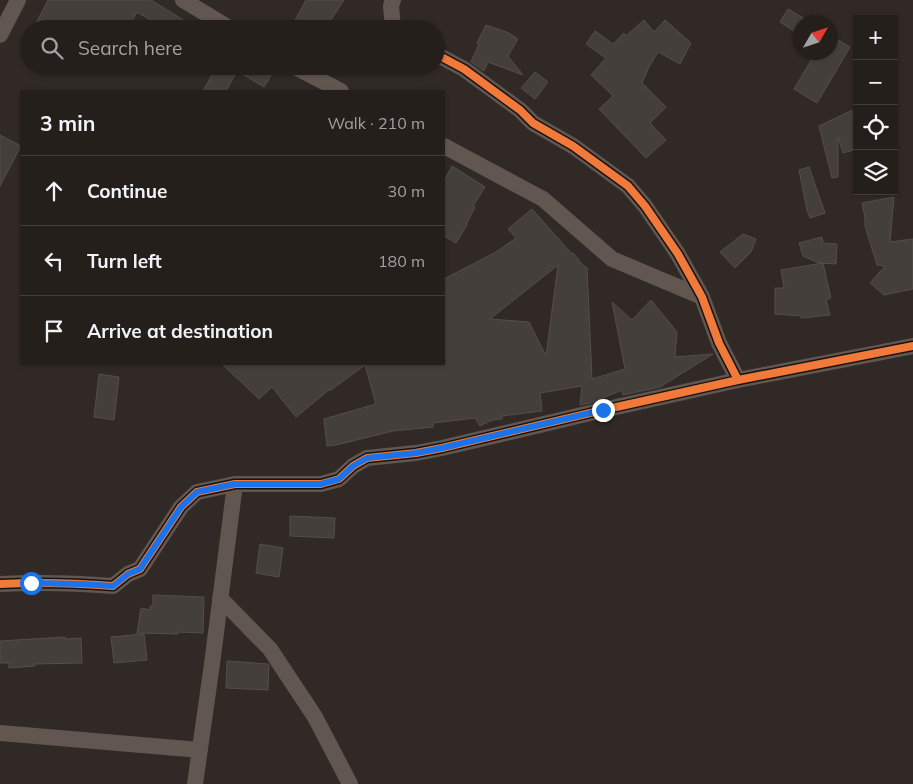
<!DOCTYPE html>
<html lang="en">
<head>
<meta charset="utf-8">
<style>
  :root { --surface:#251f1c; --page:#2d2725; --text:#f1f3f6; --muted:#a3a2a3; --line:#423d3b }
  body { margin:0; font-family:Mulish,sans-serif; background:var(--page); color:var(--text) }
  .controls { position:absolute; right:15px; top:15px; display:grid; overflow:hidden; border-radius:0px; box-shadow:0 1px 4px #0004 }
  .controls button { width:45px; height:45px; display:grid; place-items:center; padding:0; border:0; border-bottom:1px solid var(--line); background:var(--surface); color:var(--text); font:25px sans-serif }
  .compass { position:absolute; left:793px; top:15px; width:45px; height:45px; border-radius:50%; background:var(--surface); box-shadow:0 1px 4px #0004; rotate:51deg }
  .stop { position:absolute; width:15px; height:15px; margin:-11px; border:4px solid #1a73e8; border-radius:50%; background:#fff }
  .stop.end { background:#1a73e8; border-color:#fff; box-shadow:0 1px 5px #0008 }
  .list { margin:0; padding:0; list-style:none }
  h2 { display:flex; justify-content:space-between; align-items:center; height:65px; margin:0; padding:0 20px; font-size:21px }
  h2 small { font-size:16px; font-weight:400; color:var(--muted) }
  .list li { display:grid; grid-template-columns:32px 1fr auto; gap:15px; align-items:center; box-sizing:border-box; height:70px; padding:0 20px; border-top:1px solid var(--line) }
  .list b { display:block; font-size:19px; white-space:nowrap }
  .list em { font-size:16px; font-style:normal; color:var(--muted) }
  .icon { flex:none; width:28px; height:28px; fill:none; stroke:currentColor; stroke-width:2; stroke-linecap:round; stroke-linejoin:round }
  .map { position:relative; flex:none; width:913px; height:784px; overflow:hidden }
  .search { position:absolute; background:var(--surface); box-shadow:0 1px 4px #0004; left:20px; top:20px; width:425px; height:55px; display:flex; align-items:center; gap:12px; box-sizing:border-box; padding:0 18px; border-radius:28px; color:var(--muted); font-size:19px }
  .panel { position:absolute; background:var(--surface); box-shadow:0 1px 4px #0004; left:20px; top:90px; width:425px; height:275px; border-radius:0px }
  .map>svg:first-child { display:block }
</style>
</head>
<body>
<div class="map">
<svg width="913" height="784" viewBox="0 0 913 784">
  <rect width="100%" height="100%" fill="#312926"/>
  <path fill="#443f3b" stroke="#544e4b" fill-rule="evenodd" d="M48,0H151L198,29H165L137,12L128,29H33Z
    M306,0H344L325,29H306L294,22Z
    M788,9L810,22H800V35L780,22Z
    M644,20L654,32L665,20L691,43L680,64L658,52L649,67L642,83L666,107L650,123L666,140L646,158L599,109L613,96L591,75L606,58L586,44L595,31L613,44L624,33L626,36Z
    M486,25L509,33L518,39L508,56L523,75L488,62L484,71L471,62L479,44L477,43Z
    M830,35L850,47L817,103L794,89L816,52H830Z
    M217,66H277L264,87L237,71L226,91H203Z
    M535,72L548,82L535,99L521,88Z
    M857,108V149L843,153L838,137V177L832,178L819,126Z
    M0,135L21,146L0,186Z
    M452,166L485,187L473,206L475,207L466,225H467L456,243L444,236V181Z
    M809,167L825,213L810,218L807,210L799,170Z
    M894,197L890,242L913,239V289L884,295L870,283L885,266L877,265L865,226V218L862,203Z
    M532,209L572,254L573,253L582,264L587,268L592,379L625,369L612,302L632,320L651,300L677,332L675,357L713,354L660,387L623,395L622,390L591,403L580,405L582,386L540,393L542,411L502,416V419L492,420L480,426L475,418L433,423V427L393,431L336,445L327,446L324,419L376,404L365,365L331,390H329L296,417L272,387L259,399L222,364H444V279L496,252L516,238L508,229ZM558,265L546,356L529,322L490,319Z
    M743,234L756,239L751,252L735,268L720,252Z
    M822,237L823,243L837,244L836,264L819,263L803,256L799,243Z
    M823,263L831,298L826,300L830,315L801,318V316L775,314V288H784L781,270Z
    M99,374L119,377L114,420L94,417Z
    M290,516L335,518L334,538L290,536Z
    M260,544L283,548L279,577L256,573Z
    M153,595L204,597L203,633L178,632V634L137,633L141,608L150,610V606H153Z
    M144,634L147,660L114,663L111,637Z
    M65,637V639L81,638L82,663L34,664L35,666L9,668V663H0V641Z
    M227,661L268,664L269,666L268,690L226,688Z"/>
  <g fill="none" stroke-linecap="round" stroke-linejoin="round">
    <path stroke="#615750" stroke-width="16" d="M183,0L231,29
      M393,0L391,6L393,29
      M0,35L18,0
      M436,54L464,69L520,110L533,123L573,146L628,186L645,206L678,254L702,297L719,343L738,380
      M293,66L341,91
      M444,146L543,199L612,259L702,297
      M0,584C38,582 75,583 113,586L128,574L140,569L181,507L197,492L235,484H321L339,479L353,466L367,458L416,453L442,448L603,410L738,380L913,346
      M220,598L270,649L315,717L350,784
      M0,733L200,750
      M195,784L212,664L235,484"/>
    <g stroke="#181210" stroke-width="11">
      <path id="cycleway" d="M436,54L464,69L520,110L533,123L573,146L628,186L645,206L678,254L702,297L719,343L738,380
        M0,584C38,582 75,583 113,586L128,574L140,569L181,507L197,492L235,484H321L339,479L353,466L367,458L416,453L442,448L603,410L738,380L913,346"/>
    </g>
    <use href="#cycleway" stroke="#f17a3a" stroke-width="8"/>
  </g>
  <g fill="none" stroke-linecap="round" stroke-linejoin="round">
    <path stroke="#1a73e8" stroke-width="6" d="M31,583L81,584L113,586L128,574L140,569L181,507L197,492L235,484H321L339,479L353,466L367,458L416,453L442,448L603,410"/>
  </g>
</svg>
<div class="controls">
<button>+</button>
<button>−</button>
<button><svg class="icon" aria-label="locate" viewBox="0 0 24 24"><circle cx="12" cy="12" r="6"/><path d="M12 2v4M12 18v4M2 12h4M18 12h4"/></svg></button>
<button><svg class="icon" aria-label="layers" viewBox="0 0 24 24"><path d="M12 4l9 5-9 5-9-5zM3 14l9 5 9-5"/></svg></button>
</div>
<svg class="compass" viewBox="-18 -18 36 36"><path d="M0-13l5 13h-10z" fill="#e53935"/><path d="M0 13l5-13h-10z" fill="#a3a2a3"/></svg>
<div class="stop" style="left:31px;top:583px"></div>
<div class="stop end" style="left:603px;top:410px"></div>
<div class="search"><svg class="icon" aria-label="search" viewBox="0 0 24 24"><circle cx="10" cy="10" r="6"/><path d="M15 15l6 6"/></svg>Search here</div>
<section class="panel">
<h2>3 min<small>Walk · 210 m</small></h2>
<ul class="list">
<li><svg class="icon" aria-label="ahead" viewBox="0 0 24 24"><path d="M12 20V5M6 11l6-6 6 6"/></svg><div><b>Continue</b></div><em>30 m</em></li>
<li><svg class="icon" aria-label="left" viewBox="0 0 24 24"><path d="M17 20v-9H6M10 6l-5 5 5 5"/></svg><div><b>Turn left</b></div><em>180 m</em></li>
<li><svg class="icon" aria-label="arrive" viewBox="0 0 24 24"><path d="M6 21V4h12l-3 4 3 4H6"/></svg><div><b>Arrive at destination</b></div></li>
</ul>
</section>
</div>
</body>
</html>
